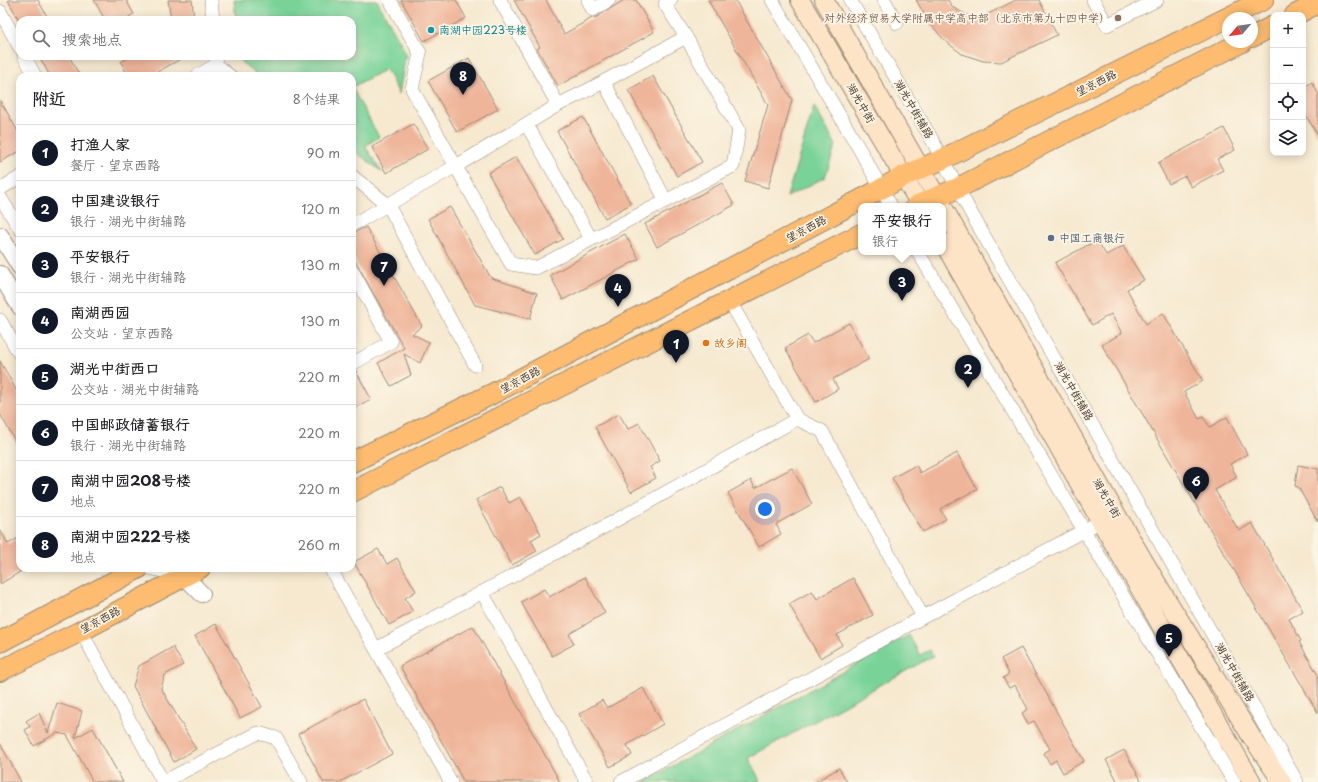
<!DOCTYPE html>
<html lang="zh">
<head>
<meta charset="utf-8">
<style>
  :root { --surface:#fff; --page:#f2f2f2; --text:#202124; --muted:#757577; --line:#e0e0e0; --accent:#111827 }
  body { margin:0; font-family:"Playpen Sans","LXGW WenKai TC",sans-serif; background:var(--page); color:var(--text) }
  .controls { position:absolute; right:12px; top:12px; display:grid; overflow:hidden; border-radius:8px; box-shadow:0 2px 10px #0003 }
  .controls button { width:36px; height:36px; display:grid; place-items:center; padding:0; border:0; border-bottom:1px solid var(--line); background:var(--surface); color:var(--text); font:20px sans-serif }
  .compass { position:absolute; left:1222px; top:12px; width:36px; height:36px; border-radius:50%; background:var(--surface); box-shadow:0 2px 10px #0003; rotate:241deg }
  .you { position:absolute; left:765px; top:509px; width:14px; height:14px; margin:-10px; border:3px solid #fff; border-radius:50%; background:#1a73e8; box-shadow:0 0 0 6px #1a73e833 }
  .badge { display:grid; place-items:center; width:26px; height:26px; border-radius:50%; background:var(--accent); color:#fff; font-size:13px; font-weight:700 }
  .pin { position:absolute; translate:-50% -33px; filter:drop-shadow(0 1px 2px #0008) }
  .pin::after { content:''; position:absolute; top:21px; width:14px; height:12px; background:inherit; clip-path:polygon(0 0,100% 0,50% 100%) }
  .popup { position:absolute; left:858px; top:203px; width:88px; height:52px; box-sizing:border-box; display:grid; place-content:center; border-radius:8px; background:var(--surface); filter:drop-shadow(0 1px 3px #0005); font-size:13px; white-space:nowrap; color:var(--muted) }
  .popup b { font-size:15px; color:var(--text) }
  .popup::after { content:''; position:absolute; left:50%; top:100%; margin-left:-8px; border:8px solid transparent; border-top-color:var(--surface) }
  .list { margin:0; padding:0; list-style:none }
  h2 { display:flex; justify-content:space-between; align-items:center; height:52px; margin:0; padding:0 16px; font-size:17px }
  h2 small { font-size:13px; font-weight:400; color:var(--muted) }
  .list li { display:grid; grid-template-columns:26px 1fr auto; gap:12px; align-items:center; box-sizing:border-box; height:56px; padding:0 16px; border-top:1px solid var(--line) }
  .list b { display:block; font-size:15px; white-space:nowrap }
  .list p { margin:0; font-size:13px; white-space:nowrap; color:var(--muted) }
  .list em { font-size:13px; font-style:normal; color:var(--muted) }
  .icon { flex:none; width:22px; height:22px; fill:none; stroke:currentColor; stroke-width:2; stroke-linecap:round; stroke-linejoin:round }
  .map { position:relative; flex:none; width:1318px; height:782px; overflow:hidden }
  .search { position:absolute; background:var(--surface); box-shadow:0 2px 10px #0003; left:16px; top:16px; width:340px; height:44px; display:flex; align-items:center; gap:10px; box-sizing:border-box; padding:0 14px; border-radius:12px; color:var(--muted); font-size:15px }
  .panel { position:absolute; background:var(--surface); box-shadow:0 2px 10px #0003; left:16px; top:72px; width:340px; height:500px; border-radius:12px }
  .map>svg:first-child { display:block }
</style>
</head>
<body>
<div class="map">
<svg width="1318" height="782" viewBox="0 0 1318 782">
  <rect width="100%" height="100%" fill="#fcf5e5"/>
  <filter id="ink" filterUnits="userSpaceOnUse"><feTurbulence type="fractalNoise" baseFrequency=".025" numOctaves="2"/><feDisplacementMap in="SourceGraphic" scale="8" xChannelSelector="R" yChannelSelector="G"/><feConvolveMatrix kernelMatrix="1 2 1 2 8 2 1 2 1" color-interpolation-filters="sRGB"/></filter>
  <filter id="wash" filterUnits="userSpaceOnUse"><feTurbulence type="fractalNoise" baseFrequency=".012" numOctaves="4" result="noise"/><feDisplacementMap in="SourceGraphic" scale="16" xChannelSelector="R" yChannelSelector="G"/><feGaussianBlur stdDeviation="0.9" result="paint"/><feColorMatrix in="noise" values="0 0 0 0 0 0 0 0 0 0 0 0 0 0 0 0 0 1.4 0 .05"/><feComposite in="paint" operator="in"/></filter>
  <g filter="url(#wash)">
    <rect width="100%" height="100%" fill="#f6e9d0"/>
    <path fill="#79d399" stroke="#5a7e5c" d="M234,0H377L406,53L399,94L386,69L352,87V76H259L241,62L240,56H352V20H236Z
      M352,88L379,137L365,146L382,172L352,149Z
      M814,106L836,145L825,177L787,197Z
      M909,635L920,655L930,650L933,656L748,758L761,782H644Z"/>
    <g id="blocks">
      <path fill="#efb59a" d="M8,0H38L49,20H19Z
        M94,0H126L134,14L123,20H105Z
        M168,0H192L194,20H171Z
        M401,0H456L466,18L424,41Z
        M514,0H546L564,34L592,18L597,17L624,0H636L654,32L558,86L537,49L540,47Z
        M708,0H735L792,100L768,188L745,181L768,105Z
        M916,0H948L952,7L976,20L1016,0H1039L1057,35L1001,62L983,61L962,54L944,40L929,22Z
        M39,56H69L80,76H50Z
        M131,56H186L150,76H128L121,62Z
        M469,58L498,109L457,132L428,81Z
        M653,76L702,162L677,176L628,90Z
        M1312,82L1318,93V136L1303,110V88Z
        M0,100L20,135V151L0,162Z
        M583,117L631,204L605,218L557,131Z
        M413,124L428,149L386,173L372,147Z
        M1224,128L1235,150L1217,159L1223,170L1191,187L1185,176L1169,184L1158,163Z
        M516,157L563,239L535,255L488,173Z
        M722,183L734,205L657,247L645,224Z
        M450,207L491,278L537,293L530,319L475,305L428,219Z
        M366,227L422,326L412,334L429,342L420,363L404,354L411,375L391,386L378,363L404,348L352,255V233Z
        M625,234L639,259L563,300L550,275Z
        M1097,240L1106,255L1123,246L1144,280L1127,289L1146,324L1163,313L1203,381L1184,392L1199,419L1203,417L1210,427L1227,417L1247,454L1230,464L1237,477L1215,490L1239,531L1252,523L1303,611L1289,619L1301,641L1299,642L1318,675V713L1102,345L1122,333L1111,314L1092,325L1055,263Z
        M849,323L869,359L833,379L838,389L816,402L785,348L808,335L813,343Z
        M0,361L20,397V450L0,414Z
        M356,371L371,399L352,409V372Z
        M619,414L628,429L639,423L660,461L650,467L656,478L631,492L595,427Z
        M957,453L977,489L940,509L946,519L923,532L892,478L916,465L920,473Z
        M1298,465L1318,469V522L1298,487L1295,486Z
        M792,468L812,504L776,524L781,534L759,547L728,493L751,480L755,488Z
        M500,487L509,503L520,497L541,534L531,540L537,551L512,565L476,500Z
        M0,530L8,544L20,537V572L0,584Z
        M378,549L387,564L397,558L416,591L405,598L413,612L389,625L354,562Z
        M585,577L605,613L569,634L574,644L552,656L521,602L544,589L549,597Z
        M853,578L873,615L837,635L842,645L820,658L789,604L812,591L817,599Z
        M216,624L262,707L240,718L195,636Z
        M473,626L560,782H464L400,666Z
        M173,647L183,665L165,675L161,688L196,749L174,762L133,686L139,666Z
        M1021,648L1084,761L1063,773L1056,760L1050,764L1044,753L1050,749L1034,721L1028,724L1022,713L1028,709L1015,685L1009,688L1003,678L1009,674L1001,659Z
        M643,688L663,724L627,745L632,755L610,767L579,714L602,700L607,708Z
        M363,699L392,754L340,782H323L298,734Z
        M57,703L82,711L75,738L93,728L123,782H93L67,735L57,733L34,746L25,730L30,727L26,721L39,713L48,733Z
        M0,743L21,782H0Z
        M1124,750L1142,782H1118L1106,760Z
        M839,768L847,782H815Z"/>
    </g>
  </g>
  <g filter="url(#ink)">
    <use href="#blocks" fill-opacity="0" stroke="#988a77" stroke-width="1"/>
    <g fill="none" stroke-linecap="round" stroke-linejoin="round">
      <g stroke="#988a77" stroke-width="14">
        <path id="minor" d="M211,0L213,20
          M390,0L420,53L412,89L511,264L536,268L733,166L739,130L686,37
          M500,0L558,105
          M588,0L593,10L609,0
          M772,0L861,152L891,206
          M850,0L931,138L971,213L1297,782
          M884,0L897,23
          M1093,0L1107,25L1157,0
          M0,11L20,48
          M24,56L35,76
          M216,56V65L230,76
          M197,76L216,65
          M604,82L666,201
          M527,125L591,239
          M352,176L388,205L475,365
          M0,189L20,177
          M0,197L20,229
          M352,225L456,166L558,105L592,88L686,37L665,4L671,0
          M918,252L1234,782
          M352,270L391,342L352,364
          M729,300L797,419
          M0,320L20,355
          M149,568L184,576
          M330,568L451,782
          M482,592L587,782
          M81,631L163,782
          M376,649L604,527L797,419L822,431L923,617
          M163,782L258,733L276,738L301,782
          M621,782L923,617L1092,526"/>
      </g>
      <g stroke="#988a77" stroke-width="18">
        <path id="tertiary" d="M0,235L20,267
          M0,274L20,307
          M179,568L184,576L202,594"/>
      </g>
      <g stroke="#988a77" stroke-width="20">
        <path id="secondary" d="M800,0L921,206
          M824,0L942,206
          M943,207L1111,505L1161,590L1251,736L1282,782
          M943,242L1101,522L1252,782"/>
      </g>
      <g stroke="#988a77" stroke-width="22">
        <path id="primary" d="M1295,15L1318,3
          M1252,37L1273,26
          M916,206L958,188L1242,42
          M352,462L492,394L881,189L904,176L943,159L1263,0
          M352,492C522,407 691,320 861,234
          M0,642L139,568
          M0,671L81,631L200,568"/>
      </g>
      <use href="#minor" stroke="#fff" stroke-width="13"/>
      <use href="#tertiary" stroke="#fff" stroke-width="16"/>
      <use href="#secondary" stroke="#fee4c6" stroke-width="18"/>
      <use href="#primary" stroke="#fdbc70" stroke-width="20"/>
    </g>
  </g>
  <circle fill="#8d6e63" stroke="#fcf5e5" stroke-width="1.5" cx="1118" cy="18" r="4"/>
  <circle fill="#0f9aa8" stroke="#fcf5e5" stroke-width="1.5" cx="431" cy="30" r="4"/>
  <circle fill="#5c6f8a" stroke="#fcf5e5" stroke-width="1.5" cx="1051" cy="238" r="4"/>
  <circle fill="#e8710a" stroke="#fcf5e5" stroke-width="1.5" cx="706" cy="343" r="4"/>
  <g text-anchor="middle" stroke-width="3.5" stroke-linejoin="round" paint-order="stroke">
    <g font-size="11" fill="#785e54" stroke="#fcf5e5" text-anchor="end">
      <text x="1110" y="22">对外经济贸易大学附属中学高中部（北京市第九十四中学）</text>
    </g>
    <g font-size="11" fill="#0d838f" stroke="#fcf5e5" text-anchor="start">
      <text x="439" y="34">南湖中园223号楼</text>
    </g>
    <g font-size="11" fill="#3b2a1e" stroke="#fcf5e5">
      <text transform="translate(1096 83) rotate(-27)" y="4">望京西路</text>
      <text transform="translate(861 103) rotate(60)" y="4">湖光中街</text>
      <text transform="translate(914 109) rotate(60)" y="4">湖光中街辅路</text>
      <text transform="translate(806 229) rotate(-28)" y="4">望京西路</text>
      <text transform="translate(520 380) rotate(-28)" y="4">望京西路</text>
      <text transform="translate(1074 391) rotate(60)" y="4">湖光中街辅路</text>
      <text transform="translate(1107 498) rotate(60)" y="4">湖光中街</text>
      <text transform="translate(100 620) rotate(-28)" y="4">望京西路</text>
      <text transform="translate(1235 672) rotate(60)" y="4">湖光中街辅路</text>
    </g>
    <g font-size="11" fill="#4e5e75" stroke="#fcf5e5" text-anchor="start">
      <text x="1059" y="242">中国工商银行</text>
    </g>
    <g font-size="11" fill="#c56008" stroke="#fcf5e5" text-anchor="start">
      <text x="714" y="347">故乡阁</text>
    </g>
  </g>
</svg>
<div class="controls">
<button>+</button>
<button>−</button>
<button><svg class="icon" aria-label="locate" viewBox="0 0 24 24"><circle cx="12" cy="12" r="6"/><path d="M12 2v4M12 18v4M2 12h4M18 12h4"/></svg></button>
<button><svg class="icon" aria-label="layers" viewBox="0 0 24 24"><path d="M12 4l9 5-9 5-9-5zM3 14l9 5 9-5"/></svg></button>
</div>
<svg class="compass" viewBox="-18 -18 36 36"><path d="M0-13l5 13h-10z" fill="#e53935"/><path d="M0 13l5-13h-10z" fill="#757577"/></svg>
<div class="you"></div>
<div class="pin badge" style="left:676px;top:363px">1</div>
<div class="pin badge" style="left:968px;top:388px">2</div>
<div class="pin badge" style="left:902px;top:301px">3</div>
<div class="popup"><b>平安银行</b>银行</div>
<div class="pin badge" style="left:618px;top:307px">4</div>
<div class="pin badge" style="left:1169px;top:657px">5</div>
<div class="pin badge" style="left:1196px;top:500px">6</div>
<div class="pin badge" style="left:384px;top:286px">7</div>
<div class="pin badge" style="left:463px;top:95px">8</div>
<div class="search"><svg class="icon" aria-label="search" viewBox="0 0 24 24"><circle cx="10" cy="10" r="6"/><path d="M15 15l6 6"/></svg>搜索地点</div>
<section class="panel">
<h2>附近<small>8个结果</small></h2>
<ul class="list">
<li><span class="badge">1</span><div><b>打渔人家</b><p>餐厅 · 望京西路</p></div><em>90 m</em></li>
<li><span class="badge">2</span><div><b>中国建设银行</b><p>银行 · 湖光中街辅路</p></div><em>120 m</em></li>
<li><span class="badge">3</span><div><b>平安银行</b><p>银行 · 湖光中街辅路</p></div><em>130 m</em></li>
<li><span class="badge">4</span><div><b>南湖西园</b><p>公交站 · 望京西路</p></div><em>130 m</em></li>
<li><span class="badge">5</span><div><b>湖光中街西口</b><p>公交站 · 湖光中街辅路</p></div><em>220 m</em></li>
<li><span class="badge">6</span><div><b>中国邮政储蓄银行</b><p>银行 · 湖光中街辅路</p></div><em>220 m</em></li>
<li><span class="badge">7</span><div><b>南湖中园208号楼</b><p>地点</p></div><em>220 m</em></li>
<li><span class="badge">8</span><div><b>南湖中园222号楼</b><p>地点</p></div><em>260 m</em></li>
</ul>
</section>
</div>
</body>
</html>
